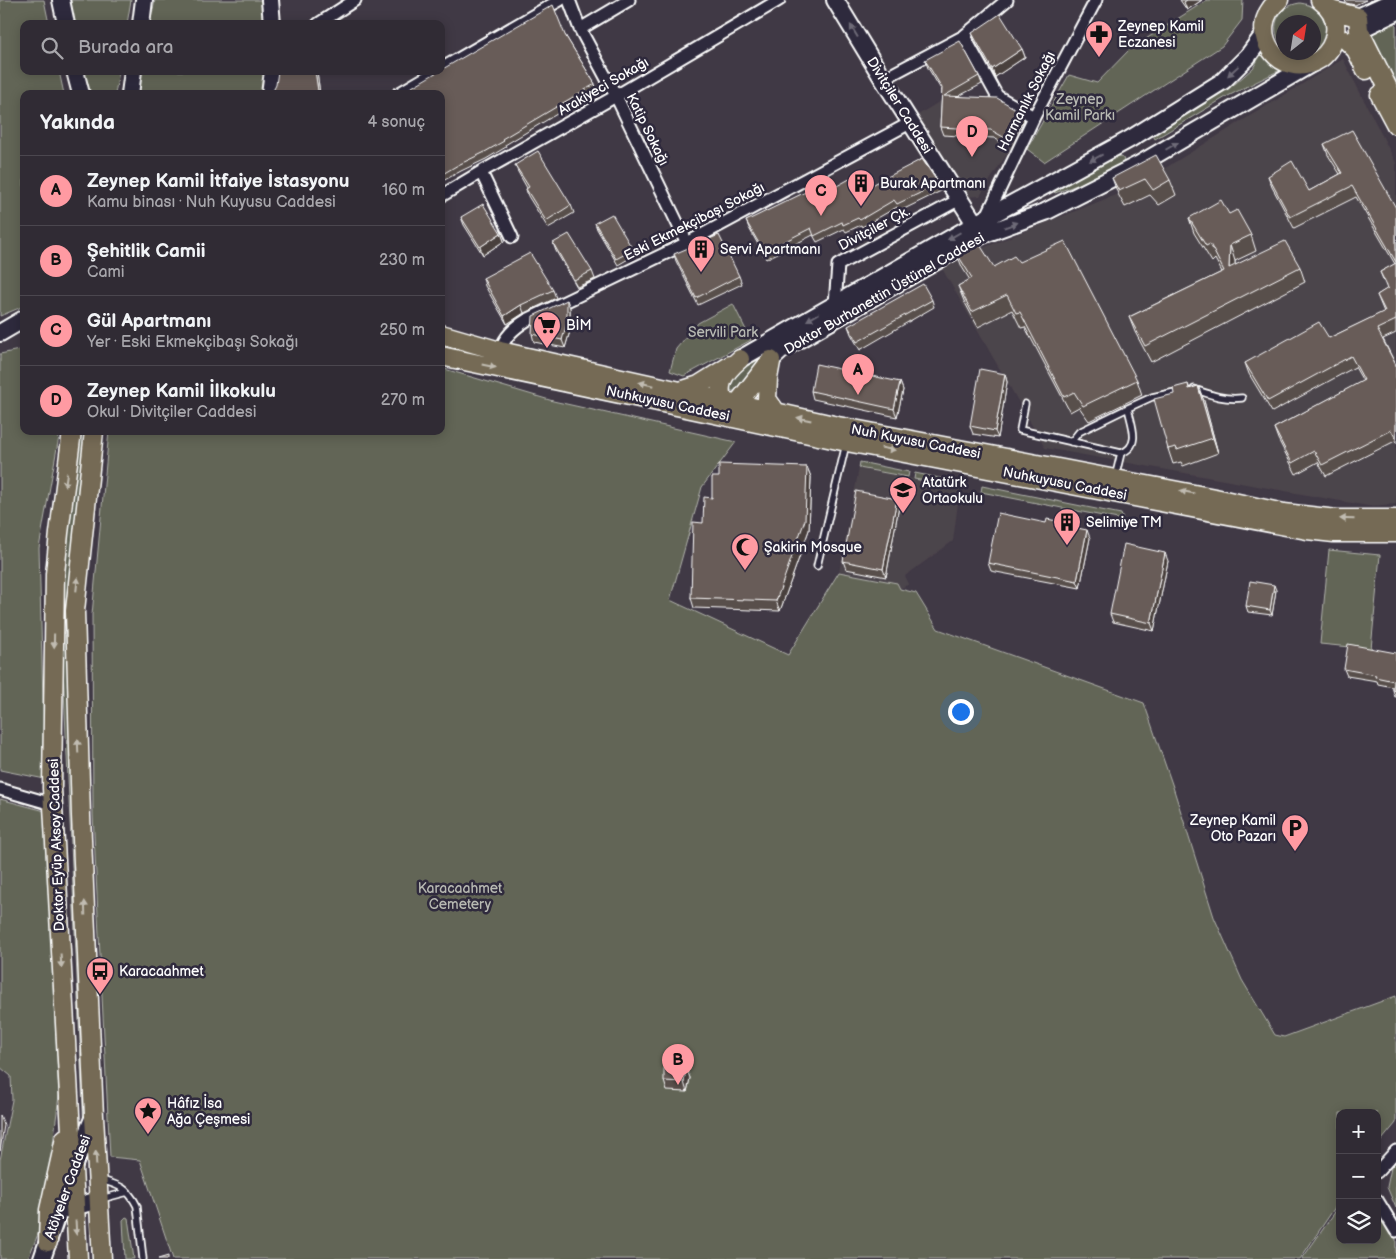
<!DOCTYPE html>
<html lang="tr">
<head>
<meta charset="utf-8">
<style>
  :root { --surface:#302b34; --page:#38333c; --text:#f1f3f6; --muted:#a8a7ac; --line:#4b474f; --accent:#ff9aa2 }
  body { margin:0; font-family:"Balsamiq Sans",sans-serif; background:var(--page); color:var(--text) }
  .controls { position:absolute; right:15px; bottom:15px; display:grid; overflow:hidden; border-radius:10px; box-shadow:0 2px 12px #0003 }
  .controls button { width:45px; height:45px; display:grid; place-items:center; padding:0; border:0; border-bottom:1px solid var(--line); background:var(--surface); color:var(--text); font:25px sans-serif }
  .compass { position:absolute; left:1276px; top:15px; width:45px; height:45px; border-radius:50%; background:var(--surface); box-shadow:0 2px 12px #0003; rotate:30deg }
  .you { position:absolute; left:960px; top:711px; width:18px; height:18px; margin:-12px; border:4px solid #fff; border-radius:50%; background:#1a73e8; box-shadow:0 0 0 8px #1a73e833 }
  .badge { display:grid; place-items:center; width:32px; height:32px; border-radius:50%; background:var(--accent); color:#111; font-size:16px; font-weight:700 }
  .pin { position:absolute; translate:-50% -41px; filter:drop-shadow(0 1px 2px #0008) }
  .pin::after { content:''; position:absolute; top:26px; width:18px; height:15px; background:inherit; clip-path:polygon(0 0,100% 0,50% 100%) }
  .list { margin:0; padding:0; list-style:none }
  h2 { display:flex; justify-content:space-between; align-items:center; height:65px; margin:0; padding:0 20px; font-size:21px }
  h2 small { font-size:16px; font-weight:400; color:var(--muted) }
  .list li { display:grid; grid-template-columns:32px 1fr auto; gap:15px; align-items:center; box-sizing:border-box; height:70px; padding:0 20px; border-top:1px solid var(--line) }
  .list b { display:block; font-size:19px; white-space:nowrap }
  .list p { margin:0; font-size:16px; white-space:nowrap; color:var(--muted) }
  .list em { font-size:16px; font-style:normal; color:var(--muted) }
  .icon { flex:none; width:28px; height:28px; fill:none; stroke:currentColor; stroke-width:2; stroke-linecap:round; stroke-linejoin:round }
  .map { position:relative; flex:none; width:1396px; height:1259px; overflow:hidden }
  .search { position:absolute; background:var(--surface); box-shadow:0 2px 12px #0003; left:20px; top:20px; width:425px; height:55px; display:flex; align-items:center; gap:12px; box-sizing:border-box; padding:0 18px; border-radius:10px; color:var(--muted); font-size:19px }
  .panel { position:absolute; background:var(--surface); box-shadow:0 2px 12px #0003; left:20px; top:90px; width:425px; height:345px; border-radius:10px }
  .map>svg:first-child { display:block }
</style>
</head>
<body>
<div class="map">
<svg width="1396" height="1259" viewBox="0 0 1396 1259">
  <rect width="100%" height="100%" fill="#403945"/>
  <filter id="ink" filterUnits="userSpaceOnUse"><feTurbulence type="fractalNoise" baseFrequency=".02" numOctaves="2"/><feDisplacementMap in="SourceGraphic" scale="10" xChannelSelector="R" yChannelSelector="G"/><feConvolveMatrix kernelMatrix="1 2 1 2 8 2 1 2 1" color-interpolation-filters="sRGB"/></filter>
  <g filter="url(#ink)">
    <path fill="#4c444b" d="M1343,59L1396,163V504L1368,506L1045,448L940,265L1118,194L1162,170Z
      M950,95L999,100L1030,118L980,196L965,197L913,118Z
      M859,468L960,488L953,541L905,576L909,584L900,589L897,583L839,572Z"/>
    <path fill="#626557" stroke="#b0b2ab" d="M0,0H44L49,24H24V71H59L64,94H24V306L0,316Z
      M67,0H131L127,24H72Z
      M155,0H269L272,24H150Z
      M1207,0H1243L1242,20L1222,46L1044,162L1027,149L1069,75L1097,83L1130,49Z
      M1300,3C1326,6 1336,36 1314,52V22H1284V48C1268,30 1276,6 1300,3Z
      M1394,21L1396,25V92L1368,37Z
      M1262,53L1272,63L1282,69L1226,97L1155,139L1152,133L1236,83L1253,68Z
      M81,71H119L115,94H92L84,83Z
      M142,71H273L271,94H138Z
      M1117,155L1123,158L1124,162L1123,164L1099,177L1055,193L1054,192Z
      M733,304L751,340L684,376L670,371L676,349L698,323Z
      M24,349V431H60L39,548L45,779L0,770V354Z
      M760,357L745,383L736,391H732L729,389V378L738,370Z
      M441,368L553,401L736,442L702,487L670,600L788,655L839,572L897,583L900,589L916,593L938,629L1144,703L1173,787L1214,917L1242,980L1275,1035L1284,1037L1396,996V1123L1377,1146V1113H1340V1200L1300,1259H173L140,1160L110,1157L93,814L92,615L109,431H441Z
      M79,431H88L82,476L89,1120L84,1132L62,645C62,573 69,502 79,431Z
      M860,462L909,472L908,477L859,468Z
      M915,473L949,480V485L914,479Z
      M982,486L1121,514L1123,520L981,492Z
      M1329,550L1380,555L1371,649L1320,644Z
      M0,799L45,811L59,1095L44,1219L28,1259H0V1160L12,1100L11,1076L0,1067Z
      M1396,1159V1208L1387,1187L1392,1163Z
      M1377,1203L1386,1222L1396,1239V1259H1302L1340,1205V1240H1377Z
      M126,1217L128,1218L134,1259H125L123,1220Z"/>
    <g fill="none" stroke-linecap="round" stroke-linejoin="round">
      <g stroke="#fff" stroke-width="9">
        <path id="lane" d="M1194,389C1211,395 1224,400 1242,398
          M1025,404L1020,430L1121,453C1142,446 1131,424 1128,408
          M1071,442L1079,432L1128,408L1152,397L1180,391
          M1115,478L1121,453
          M817,566L846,444
          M101,1180C119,1185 128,1188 137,1206L143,1259
          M101,1199L128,1192"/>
      </g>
      <g stroke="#fff" stroke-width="15">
        <path id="street" d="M569,0L580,29L616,96L687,243
          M318,24L355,0
          M580,29L629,0
          M964,36L997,96L1034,117
          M441,69L560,0
          M883,79L964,36L1007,0
          M398,94L437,71
          M481,172L512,237
          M441,196L481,172L616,96L779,0
          M986,218L1034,117L1096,0
          M835,304L838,265L960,199
          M500,351C505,336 514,328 527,320L687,243L910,123
          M0,789L52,804
          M1377,1172L1396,1151
          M1377,1200L1396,1231"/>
      </g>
      <g stroke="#fff" stroke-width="20">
        <path id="secondary" d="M61,0L66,24
          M270,0L272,24
          M835,0L883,79L981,233
          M1358,17L1395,0
          M141,24L144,0
          M1359,30L1396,12
          M75,71L81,94
          M130,94L133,71
          M270,94L273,71
          M0,333L24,319
          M740,359L986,218L1130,139L1223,81L1248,56L1264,34
          M771,360L784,348L982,235L1045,212L1140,164L1316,61
          M62,1210L99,1200
          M42,1259L73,1167L94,1116"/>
      </g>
      <g stroke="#fff" stroke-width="21">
        <path id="primary" d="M1279,0C1242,30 1281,84 1320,59C1328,53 1334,44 1335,33C1337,20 1331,8 1320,0
          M1330,10L1358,17L1359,30L1396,104
          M1346,40L1356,50L1366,70
          M1380,95L1396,125
          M441,334L500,351L838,426L1215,498L1284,513L1337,519H1396
          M441,356L847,442L1307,530L1334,533H1396
          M771,362L768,378L767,399L777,413
          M680,391L699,385L731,365
          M730,409L737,404L771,360
          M727,410C714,388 722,374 740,359
          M72,431L59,533L55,574L52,788L78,1259
          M94,431L75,611L81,816L94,1116L102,1259
          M48,1242L49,1210L65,1138"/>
      </g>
      <use href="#lane" stroke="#2f2a3d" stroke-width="5.5"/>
      <use href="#street" stroke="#2f2a3d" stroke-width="11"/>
      <use href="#secondary" stroke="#2f2a3d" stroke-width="16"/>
      <use href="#primary" stroke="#756b55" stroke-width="18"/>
    </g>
    <path fill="#594f4c" stroke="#fff" d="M1180,0H1202L1187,10Z
      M1345,0H1366L1355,5L1346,3Z
      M972,33L1022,49L1025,57L995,77L975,41Z
      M565,35L595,84L597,90L505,145L506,147L486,159L461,171L441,182V94Z
      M925,60L979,76L982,84L959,96L1021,112L1024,120L1008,146L994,138L943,135L940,127L942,91L928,68Z
      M317,71L320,94H273Z
      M1324,144L1396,208V333L1383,339L1396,365V443L1395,441L1326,476L1318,462L1296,474L1278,439L1274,428L1363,381L1355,367L1272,412L1249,374L1245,363L1329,338L1384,312L1377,295L1387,289L1380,272L1395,264L1356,197L1294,228L1272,187L1268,176L1309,191L1340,174L1328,155Z
      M515,165L571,205L574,213L548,228L528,196L526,189L527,188L518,172Z
      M1112,178L1170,180L1176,195L1159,205L1150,195L1125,207L1118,194Z
      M939,184L941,191L900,211L897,207L862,227L861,225L846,232L844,229L817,242L813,235L766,259L749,228L746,221L826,192L862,188L872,185Z
      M1229,214L1251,235L1256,251L1235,261V265L1300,267L1305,282L1151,362L1135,332L1129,317L1222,272L1215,259L1212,262L1194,233L1189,218Z
      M461,217L501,233L504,241L483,255L464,225Z
      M595,223L633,250L635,255L618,265L597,229Z
      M553,243L592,271L595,279L577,287L556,251Z
      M956,252L994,267L1019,262L1137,380L1142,395L1089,421L1079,407L1070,412L1025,327L1021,328L1012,310L978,327L964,301L958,286L970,280L962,267Z
      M674,254L739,276L742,284L698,305L676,261Z
      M483,278L553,290L556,298L524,313L507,324L485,286Z
      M932,300L934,307L860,350L851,334L848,326Z
      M570,308V331L565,348L534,342L532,334Z
      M1005,374L1007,382L998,438L973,434L970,426Z
      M900,382L903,390L897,417L813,399L811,391Z
      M1188,384L1190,389L1198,386L1204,401L1218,453L1183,466L1181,462L1173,464L1168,449L1174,394Z
      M807,467L811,477L809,530L780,611L694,608L691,598L703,523L719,477Z
      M899,506L886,577L846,569L843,561Z
      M1046,523L1063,525L1090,538L1080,588L991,571L988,563Z
      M1168,561L1154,631L1113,622L1110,614Z
      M1276,590L1272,615L1248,612L1246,606Z
      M1396,653V697H1395L1393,690V687L1378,684L1377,681L1347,676L1344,669Z
      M686,1068L690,1078L687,1092L667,1091L664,1081Z"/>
    <path fill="#49403e" stroke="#fff" d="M1187,0H1202L1187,10L1184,2Z
      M1022,49L1025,57L995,77L992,69Z
      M315,71H317L320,94H319L318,91Z
      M1021,112L1024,120L1008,146L1005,138Z
      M501,233L504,241L483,255L480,247Z
      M1230,245L1235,261V284L1229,268Z
      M567,300L570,308V331L565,348L562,340Z
      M521,305L524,313L507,324L504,316Z
      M1005,374L1007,382L998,438L995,431Z
      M900,382L903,390L897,417L894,409Z
      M1198,386L1204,401L1218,453L1213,438Z
      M807,467L811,477L809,530L780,611L776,601Z
      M897,499L899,506L886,577L883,569Z
      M1087,530L1090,538L1080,588L1077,581Z
      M1165,553L1168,561L1154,631L1151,623Z
      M1274,585L1276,590L1272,615L1270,610Z
      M686,1068L690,1078L687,1092L684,1082Z
      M0,1115L4,1125L0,1151Z"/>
    <path fill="#685c58" stroke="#fff" d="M553,5L565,35L595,84L502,139L504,141L483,153L458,165L441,175V94H400L439,71H441V70Z
      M1000,14L1022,49L992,69L972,33Z
      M960,41L979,76L944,96L997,98L1021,112L1005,138L991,130L940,127L942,88L925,60Z
      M278,71H315L318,91L310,94H273V91L276,85Z
      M1352,130L1396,208V262L1352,186L1290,217L1268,176L1292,161L1309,191L1342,173L1324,144Z
      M538,151L571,205L546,221L526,189L529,187L515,165Z
      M1156,155L1170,180L1153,190L1145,179L1119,191L1112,178Z
      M922,159L939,184L897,204L894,200L860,220L858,218L843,225L842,222L814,236L811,228L764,252L746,221L822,184L826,192L855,176L862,188L871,183L872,185Z
      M1221,200L1229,214L1237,210L1251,235L1230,245L1229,268L1285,241L1300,267L1145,346L1129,317L1224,271L1210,244L1206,246L1189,218Z
      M483,204L501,233L480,247L461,217Z
      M612,214L633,250L616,259L595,223Z
      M569,234L592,271L574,280L553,243Z
      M719,235L739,276L696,298L674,254Z
      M977,240L994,267L1014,256L1019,262L1065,241L1137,380L1083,406L1074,392L1064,397L1020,312L1016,313L1007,295L972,312L958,286L972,278L956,252Z
      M530,253L553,290L521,305L504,316L483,278Z
      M1396,263V320L1377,329L1396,365V439L1391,430L1322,465L1314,451L1292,463L1274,428L1364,380L1351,356L1268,401L1245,363L1319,322L1329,338L1385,311L1377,295L1388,288L1380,272Z
      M923,284L932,300L857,342L848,326Z
      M567,300V323L562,340L532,334L533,316Z
      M816,364L900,382L894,409L811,391Z
      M980,369L1005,374L995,431L970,426Z
      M1188,384L1189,389L1198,386L1213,438L1177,450L1176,447L1168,449L1154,399L1174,394L1173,388Z
      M719,464L807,467L805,520L776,601L691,598L693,522L703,523L704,497L712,498V477H719Z
      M856,491L897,499L883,569L843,561Z
      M998,513L1046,523L1047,519L1062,522V525L1087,530L1077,581L988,563Z
      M1124,544L1165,553L1151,623L1110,614Z
      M1250,581L1274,585L1270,610L1246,606Z
      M1348,644L1396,653V691L1393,690L1394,681L1375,677L1376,675L1344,669Z
      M664,1064L686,1068L684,1082L664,1081Z
      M168,1256V1259H158Z"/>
    <defs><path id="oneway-solid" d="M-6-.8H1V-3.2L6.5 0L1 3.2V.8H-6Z" transform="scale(1.25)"/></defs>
    <g fill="#6d6a77">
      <use href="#oneway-solid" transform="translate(854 31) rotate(-121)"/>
      <use href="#oneway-solid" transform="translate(1233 71) rotate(137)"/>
      <use href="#oneway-solid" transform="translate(1172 146) rotate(-30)"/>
      <use href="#oneway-solid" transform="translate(1096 158) rotate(152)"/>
      <use href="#oneway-solid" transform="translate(1011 225) rotate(-20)"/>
      <use href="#oneway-solid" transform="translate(954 236) rotate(150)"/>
      <use href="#oneway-solid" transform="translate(813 317) rotate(150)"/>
    </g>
    <g fill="#c1bcb2">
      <use href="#oneway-solid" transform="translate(489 366) rotate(12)"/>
      <use href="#oneway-solid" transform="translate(646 384) rotate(-167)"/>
      <use href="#oneway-solid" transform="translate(804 419) rotate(-168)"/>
      <use href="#oneway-solid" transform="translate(888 449) rotate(11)"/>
      <use href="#oneway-solid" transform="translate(66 480) rotate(98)"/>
      <use href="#oneway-solid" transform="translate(1187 492) rotate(-169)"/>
      <use href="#oneway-solid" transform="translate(1347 519) rotate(-179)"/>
      <use href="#oneway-solid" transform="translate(77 584) rotate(-84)"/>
      <use href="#oneway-solid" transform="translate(54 641) rotate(91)"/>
      <use href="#oneway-solid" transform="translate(78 746) rotate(-92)"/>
      <use href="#oneway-solid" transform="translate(85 908) rotate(-92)"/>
      <use href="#oneway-solid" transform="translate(61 961) rotate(87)"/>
      <use href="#oneway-solid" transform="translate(96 1158) rotate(-93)"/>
      <use href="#oneway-solid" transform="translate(76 1228) rotate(87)"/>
    </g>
  </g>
  <defs>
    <g id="pharmacy-pin" transform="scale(1.4375)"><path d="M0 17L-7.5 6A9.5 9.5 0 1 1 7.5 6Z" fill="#ff9aa2" stroke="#2f2a3d"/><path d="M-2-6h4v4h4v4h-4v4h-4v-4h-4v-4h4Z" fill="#111"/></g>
    <g id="building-pin" transform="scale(1.4375)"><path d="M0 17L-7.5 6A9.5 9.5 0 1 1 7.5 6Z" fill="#ff9aa2" stroke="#2f2a3d"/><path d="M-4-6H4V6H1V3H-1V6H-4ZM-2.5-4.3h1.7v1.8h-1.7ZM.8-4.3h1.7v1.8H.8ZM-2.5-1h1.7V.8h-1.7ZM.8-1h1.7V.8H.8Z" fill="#111"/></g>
    <g id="supermarket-pin" transform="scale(1.4375)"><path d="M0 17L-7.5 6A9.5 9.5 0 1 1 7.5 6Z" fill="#ff9aa2" stroke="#2f2a3d"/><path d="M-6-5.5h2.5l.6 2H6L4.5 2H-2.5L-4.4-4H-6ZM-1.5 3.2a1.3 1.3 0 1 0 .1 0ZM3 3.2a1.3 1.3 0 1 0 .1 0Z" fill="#111"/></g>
    <g id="school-pin" transform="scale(1.4375)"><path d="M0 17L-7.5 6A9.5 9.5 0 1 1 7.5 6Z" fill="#ff9aa2" stroke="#2f2a3d"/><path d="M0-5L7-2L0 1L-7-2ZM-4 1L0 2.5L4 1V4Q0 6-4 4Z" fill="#111"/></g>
    <g id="mosque-pin" transform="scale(1.4375)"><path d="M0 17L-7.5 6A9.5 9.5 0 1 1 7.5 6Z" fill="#ff9aa2" stroke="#2f2a3d"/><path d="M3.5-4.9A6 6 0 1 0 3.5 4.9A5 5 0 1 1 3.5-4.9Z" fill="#111"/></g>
    <g id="parking-pin" transform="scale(1.4375)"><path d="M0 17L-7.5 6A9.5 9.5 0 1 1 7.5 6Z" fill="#ff9aa2" stroke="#2f2a3d"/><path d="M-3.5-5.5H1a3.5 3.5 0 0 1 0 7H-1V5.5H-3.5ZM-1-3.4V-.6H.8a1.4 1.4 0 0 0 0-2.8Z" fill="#111"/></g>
    <g id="bus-pin" transform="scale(1.4375)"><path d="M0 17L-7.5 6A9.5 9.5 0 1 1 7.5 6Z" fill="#ff9aa2" stroke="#2f2a3d"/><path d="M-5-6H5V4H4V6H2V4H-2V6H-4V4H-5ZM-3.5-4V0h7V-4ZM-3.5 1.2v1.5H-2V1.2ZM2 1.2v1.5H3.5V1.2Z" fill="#111"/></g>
    <g id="sight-pin" transform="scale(1.4375)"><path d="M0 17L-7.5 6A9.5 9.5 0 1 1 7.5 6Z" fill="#ff9aa2" stroke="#2f2a3d"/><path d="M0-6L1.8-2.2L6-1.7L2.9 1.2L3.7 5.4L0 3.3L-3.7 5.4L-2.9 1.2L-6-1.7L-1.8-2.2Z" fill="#111"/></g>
  </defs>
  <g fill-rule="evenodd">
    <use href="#pharmacy-pin" x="1099" y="34"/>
    <use href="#building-pin" x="861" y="183"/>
    <use href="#building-pin" x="701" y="249"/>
    <use href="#supermarket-pin" x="547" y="325"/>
    <use href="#school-pin" x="903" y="490"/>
    <use href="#building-pin" x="1067" y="522"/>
    <use href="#mosque-pin" x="745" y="547"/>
    <use href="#parking-pin" x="1295" y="828"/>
    <use href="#bus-pin" x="100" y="971"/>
    <use href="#sight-pin" x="148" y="1111"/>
  </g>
  <g text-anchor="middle" stroke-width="5" stroke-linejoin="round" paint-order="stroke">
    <g font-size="14" fill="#fff" stroke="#2f2a3d" text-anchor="start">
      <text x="1118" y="31">Zeynep Kamil<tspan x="1118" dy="16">Eczanesi</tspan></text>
      <text x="880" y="188">Burak Apartmanı</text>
      <text x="720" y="254">Servi Apartmanı</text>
      <text x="566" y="330">BİM</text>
      <text x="922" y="487">Atatürk<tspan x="922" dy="16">Ortaokulu</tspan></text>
      <text x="1086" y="527">Selimiye TM</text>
      <text x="764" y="552">Şakirin Mosque</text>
      <text x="1276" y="825" text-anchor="end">Zeynep Kamil<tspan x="1276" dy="16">Oto Pazarı</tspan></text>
      <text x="119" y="976">Karacaahmet</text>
      <text x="167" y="1108">Hâfız İsa<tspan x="167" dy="16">Ağa Çeşmesi</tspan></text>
    </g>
    <g font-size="14" fill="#fff" stroke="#2f2a3d">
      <text transform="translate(603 86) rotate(-30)" y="5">Arakiyeci Sokağı</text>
      <text transform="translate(1026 101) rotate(-63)" y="5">Harmanlık Sokağı</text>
      <text transform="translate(900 105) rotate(58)" y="5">Divitçiler Caddesi</text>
      <text transform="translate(648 129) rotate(64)" y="5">Katip Sokağı</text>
      <text transform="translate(694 221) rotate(-27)" y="5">Eski Ekmekçibaşı Sokağı</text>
      <text transform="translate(874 228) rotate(-28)" y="5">Divitçiler Çk.</text>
      <text transform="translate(884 293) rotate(-30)" y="5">Doktor Burhanettin Üstünel Caddesi</text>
      <text transform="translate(668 403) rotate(12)" y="5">Nuhkuyusu Caddesi</text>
      <text transform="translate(916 441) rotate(11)" y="5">Nuh Kuyusu Caddesi</text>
      <text transform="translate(1065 483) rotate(11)" y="5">Nuhkuyusu Caddesi</text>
      <text transform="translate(56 845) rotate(-92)" y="5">Doktor Eyüp Aksoy Caddesi</text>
      <text transform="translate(67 1187) rotate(-70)" y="5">Atölyeler Caddesi</text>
    </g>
    <g font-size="14" fill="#b8bab3" stroke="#2f2a3d">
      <text x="1080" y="104">Zeynep<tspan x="1080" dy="16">Kamil Parkı</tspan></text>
      <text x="723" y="337">Servili Park</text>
      <text x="460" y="893">Karacaahmet<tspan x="460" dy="16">Cemetery</tspan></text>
    </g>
  </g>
</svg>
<div class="controls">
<button>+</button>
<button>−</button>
<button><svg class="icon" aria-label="layers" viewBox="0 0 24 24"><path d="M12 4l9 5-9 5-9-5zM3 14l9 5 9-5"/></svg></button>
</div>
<svg class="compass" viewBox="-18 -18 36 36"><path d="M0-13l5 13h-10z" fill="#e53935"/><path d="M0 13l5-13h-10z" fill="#a8a7ac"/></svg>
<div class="you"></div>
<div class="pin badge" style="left:858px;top:395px">A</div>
<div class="pin badge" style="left:678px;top:1085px">B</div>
<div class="pin badge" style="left:821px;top:216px">C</div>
<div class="pin badge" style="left:972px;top:157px">D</div>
<div class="search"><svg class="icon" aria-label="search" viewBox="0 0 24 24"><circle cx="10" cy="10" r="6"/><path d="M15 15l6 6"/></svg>Burada ara</div>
<section class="panel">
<h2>Yakında<small>4 sonuç</small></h2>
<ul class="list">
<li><span class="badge">A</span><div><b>Zeynep Kamil İtfaiye İstasyonu</b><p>Kamu binası · Nuh Kuyusu Caddesi</p></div><em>160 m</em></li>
<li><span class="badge">B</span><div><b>Şehitlik Camii</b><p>Cami</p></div><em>230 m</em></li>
<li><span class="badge">C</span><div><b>Gül Apartmanı</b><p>Yer · Eski Ekmekçibaşı Sokağı</p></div><em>250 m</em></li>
<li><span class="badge">D</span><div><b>Zeynep Kamil İlkokulu</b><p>Okul · Divitçiler Caddesi</p></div><em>270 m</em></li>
</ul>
</section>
</div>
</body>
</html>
